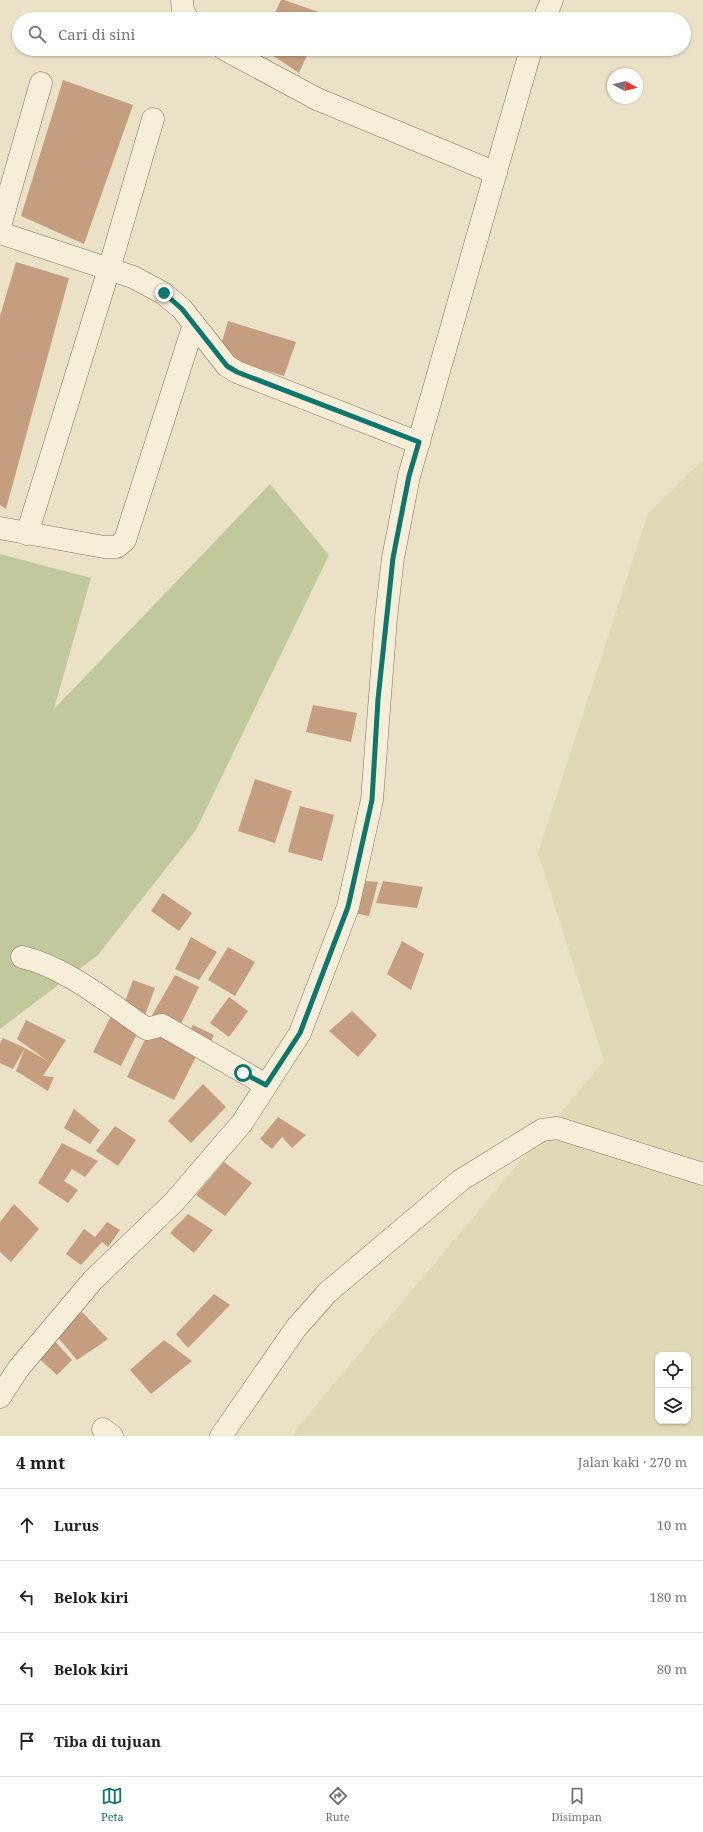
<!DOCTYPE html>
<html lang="id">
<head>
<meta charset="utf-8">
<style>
  :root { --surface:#fff; --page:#f6f6f6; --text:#202124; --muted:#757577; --line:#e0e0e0; --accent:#0f766e }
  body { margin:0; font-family:"Noto Serif",serif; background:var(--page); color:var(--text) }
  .controls { position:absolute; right:12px; bottom:12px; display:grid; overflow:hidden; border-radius:8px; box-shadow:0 1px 3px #0004 }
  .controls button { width:36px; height:36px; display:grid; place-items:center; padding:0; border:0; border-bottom:1px solid var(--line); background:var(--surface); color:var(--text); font:20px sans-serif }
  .compass { position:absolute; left:607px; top:68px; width:36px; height:36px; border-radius:50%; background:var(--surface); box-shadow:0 1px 3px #0004; rotate:98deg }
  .stop { position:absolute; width:12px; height:12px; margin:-9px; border:3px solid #0f766e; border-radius:50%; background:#fff }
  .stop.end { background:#0f766e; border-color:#fff; box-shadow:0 1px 4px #0008 }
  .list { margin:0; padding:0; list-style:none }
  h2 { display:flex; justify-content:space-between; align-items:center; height:52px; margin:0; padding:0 16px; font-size:17px }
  h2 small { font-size:13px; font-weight:400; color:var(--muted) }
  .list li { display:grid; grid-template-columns:26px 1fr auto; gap:12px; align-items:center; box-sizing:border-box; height:72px; padding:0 16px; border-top:1px solid var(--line) }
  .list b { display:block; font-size:15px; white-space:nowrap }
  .list em { font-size:13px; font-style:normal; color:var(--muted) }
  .icon { flex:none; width:22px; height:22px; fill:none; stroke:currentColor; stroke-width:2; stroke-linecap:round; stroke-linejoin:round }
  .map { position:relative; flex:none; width:703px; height:1436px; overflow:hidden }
  .search { position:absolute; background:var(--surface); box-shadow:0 1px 3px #0004; left:12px; right:12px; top:12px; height:44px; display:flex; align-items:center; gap:10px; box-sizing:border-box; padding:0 14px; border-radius:22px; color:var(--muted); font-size:15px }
  .sheet { height:340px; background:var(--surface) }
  nav { display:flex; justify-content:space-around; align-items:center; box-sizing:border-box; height:56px; border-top:1px solid var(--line); background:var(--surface); font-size:11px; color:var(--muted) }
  nav a { display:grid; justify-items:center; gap:2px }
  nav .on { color:var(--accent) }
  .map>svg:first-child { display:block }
</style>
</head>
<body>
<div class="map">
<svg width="703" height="1436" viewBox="0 0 703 1436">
  <rect width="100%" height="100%" fill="#eae1c7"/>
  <path fill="#dfd9b5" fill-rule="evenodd" d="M703,460V1436H293L296,1429L604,1061L538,853L648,513ZM658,1355H688V1421H658Z"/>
  <path fill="#c1c89c" d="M270,484L329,555L196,830L98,955L0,1029V554L91,578L54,709Z"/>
  <path fill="#c59e80" d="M281,0H284L327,15L324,19H272Z
    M263,49H310L299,73Z
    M63,80L133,105L84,244L21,216Z
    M16,262L69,278L6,509L0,505V316Z
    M228,321L296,342L284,376L218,356Z
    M313,705L357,713L351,742L306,732Z
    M255,779L292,791L275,843L238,831Z
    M300,806L334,815L322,861L288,852Z
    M366,881L378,882L369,916L354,913Z
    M383,881L423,887L417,908L376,903Z
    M163,893L192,913L179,931L151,911Z
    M191,937L217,952L199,980L175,969Z
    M402,941L424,954L411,990L387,974Z
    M228,947L255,962L235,996L208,980Z
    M175,975L199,987L178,1030L151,1017Z
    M133,980L155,988L145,1015L123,1007Z
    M229,997L248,1011L229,1037L210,1023Z
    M352,1011L377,1035L358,1057L329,1031Z
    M111,1016L139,1030L121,1066L93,1052Z
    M26,1020L66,1040L43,1076L54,1077L48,1091L16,1071L25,1048L49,1062L17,1039Z
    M193,1025L214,1035L207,1049L185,1039Z
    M150,1029L198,1053L174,1100L127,1077Z
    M3,1038L25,1048L13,1069L0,1063V1043Z
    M203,1084L226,1107L191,1143L168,1121Z
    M74,1109L100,1130L90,1144L64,1128Z
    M278,1117L306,1135L292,1148L282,1137L272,1149L260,1139Z
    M115,1126L136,1140L118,1166L96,1151Z
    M62,1143L98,1161L85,1177L72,1169L64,1181L78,1190L68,1203L38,1183Z
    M224,1162L252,1183L225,1216L196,1195Z
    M14,1204L39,1229L11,1262L0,1252V1222Z
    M188,1214L213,1230L194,1253L170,1233Z
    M107,1222L120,1230L108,1247L102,1242L81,1265L66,1254L84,1229L95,1237Z
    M214,1294L230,1305L188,1348L176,1334Z
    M82,1312L108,1339L77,1360L55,1334Z
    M52,1338L72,1360L57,1375L35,1355Z
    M164,1340L192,1361L151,1394L130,1370Z"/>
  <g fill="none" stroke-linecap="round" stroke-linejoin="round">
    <g stroke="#84735e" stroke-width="23">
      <path id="minor" d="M182,0L183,11L188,19
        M544,19L552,0
        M224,49L317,99L496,173
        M0,226L41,83
        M0,233L133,277L163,293L182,309L227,366L237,372L419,443
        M0,528L104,547H117L125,540L194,324
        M27,534L109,269L153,119
        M22,957C66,967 110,1004 147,1029L162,1025L266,1085
        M0,1397L18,1369L93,1280L174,1202L242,1123L300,1033L348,907L372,800L386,618L393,558L409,476L531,49
        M103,1429L112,1436
        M221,1436L296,1328L328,1292L461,1180L542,1130L557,1128L703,1174"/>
    </g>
    <use href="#minor" stroke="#f6eed9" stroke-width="22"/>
  </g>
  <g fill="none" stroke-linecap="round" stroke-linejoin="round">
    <path stroke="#0f766e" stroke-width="5" d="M164,293L182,309L227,366L237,372L419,442L409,476L393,558L378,699L372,800L348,907L300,1033L266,1085L243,1073"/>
  </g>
</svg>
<div class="controls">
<button><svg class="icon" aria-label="locate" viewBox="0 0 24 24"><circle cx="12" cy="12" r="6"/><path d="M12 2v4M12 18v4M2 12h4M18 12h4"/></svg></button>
<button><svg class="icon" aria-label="layers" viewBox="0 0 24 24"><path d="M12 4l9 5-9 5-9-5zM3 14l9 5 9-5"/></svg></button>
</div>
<svg class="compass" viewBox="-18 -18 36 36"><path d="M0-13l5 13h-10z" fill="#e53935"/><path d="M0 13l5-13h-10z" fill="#757577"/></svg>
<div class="stop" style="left:243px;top:1073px"></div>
<div class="stop end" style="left:164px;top:293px"></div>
<div class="search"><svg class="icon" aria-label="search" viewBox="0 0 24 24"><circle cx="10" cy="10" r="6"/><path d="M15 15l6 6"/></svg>Cari di sini</div>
</div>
<section class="sheet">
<h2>4 mnt<small>Jalan kaki · 270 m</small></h2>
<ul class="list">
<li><svg class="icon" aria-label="ahead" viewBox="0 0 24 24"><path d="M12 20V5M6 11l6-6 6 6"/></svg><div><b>Lurus</b></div><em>10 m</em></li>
<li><svg class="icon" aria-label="left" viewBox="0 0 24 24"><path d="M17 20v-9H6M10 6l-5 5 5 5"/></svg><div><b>Belok kiri</b></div><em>180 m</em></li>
<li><svg class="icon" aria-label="left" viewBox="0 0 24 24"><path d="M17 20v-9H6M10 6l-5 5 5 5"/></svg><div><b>Belok kiri</b></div><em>80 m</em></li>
<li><svg class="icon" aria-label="arrive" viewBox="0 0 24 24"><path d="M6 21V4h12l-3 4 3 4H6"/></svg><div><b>Tiba di tujuan</b></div></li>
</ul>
</section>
<nav>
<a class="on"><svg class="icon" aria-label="map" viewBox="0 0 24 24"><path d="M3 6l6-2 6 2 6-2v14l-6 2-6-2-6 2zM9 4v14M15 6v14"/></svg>Peta</a>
<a><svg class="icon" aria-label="directions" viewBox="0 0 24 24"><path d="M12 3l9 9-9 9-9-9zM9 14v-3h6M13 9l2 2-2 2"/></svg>Rute</a>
<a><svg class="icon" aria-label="saved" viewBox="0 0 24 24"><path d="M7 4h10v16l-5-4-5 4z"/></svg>Disimpan</a>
</nav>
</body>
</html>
